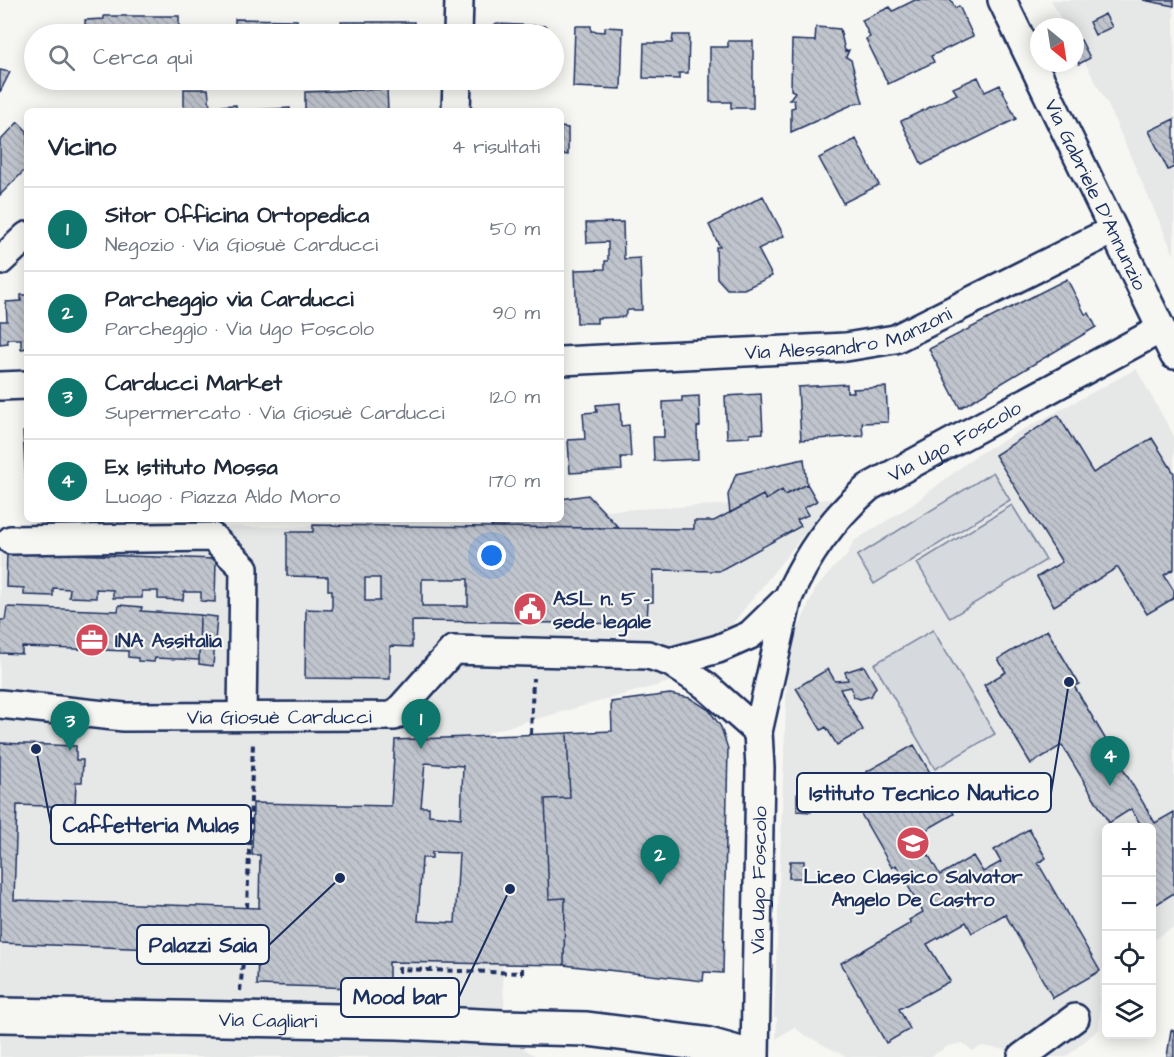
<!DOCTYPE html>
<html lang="it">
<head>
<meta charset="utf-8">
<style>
  :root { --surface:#fff; --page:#f6f6f7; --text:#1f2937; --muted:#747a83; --line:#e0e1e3; --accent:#0f766e }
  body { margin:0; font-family:"Architects Daughter",sans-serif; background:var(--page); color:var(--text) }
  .controls { position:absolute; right:18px; bottom:18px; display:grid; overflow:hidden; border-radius:9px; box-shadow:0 3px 15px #0003 }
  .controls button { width:54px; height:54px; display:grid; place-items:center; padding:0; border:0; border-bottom:2px solid var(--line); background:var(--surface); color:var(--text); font:30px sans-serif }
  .compass { position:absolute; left:1030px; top:18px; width:54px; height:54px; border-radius:50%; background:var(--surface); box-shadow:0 3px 15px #0003; rotate:150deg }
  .you { position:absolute; left:492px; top:556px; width:21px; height:21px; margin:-15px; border:4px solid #fff; border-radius:50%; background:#1a73e8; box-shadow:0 0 0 9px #1a73e833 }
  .badge { display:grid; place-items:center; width:39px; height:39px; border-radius:50%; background:var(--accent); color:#fff; font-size:20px; font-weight:700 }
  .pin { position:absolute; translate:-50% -50px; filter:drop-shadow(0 2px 3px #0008) }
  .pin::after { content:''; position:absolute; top:32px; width:21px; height:18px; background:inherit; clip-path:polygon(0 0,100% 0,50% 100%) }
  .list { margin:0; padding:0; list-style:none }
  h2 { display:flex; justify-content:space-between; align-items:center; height:78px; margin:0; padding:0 24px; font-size:26px }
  h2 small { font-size:20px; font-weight:400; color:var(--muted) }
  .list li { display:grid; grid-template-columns:39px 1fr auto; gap:18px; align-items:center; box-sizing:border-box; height:84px; padding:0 24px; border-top:2px solid var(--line) }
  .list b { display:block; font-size:22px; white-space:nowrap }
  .list p { margin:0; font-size:20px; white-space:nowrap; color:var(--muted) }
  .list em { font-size:20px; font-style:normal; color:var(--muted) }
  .icon { flex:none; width:33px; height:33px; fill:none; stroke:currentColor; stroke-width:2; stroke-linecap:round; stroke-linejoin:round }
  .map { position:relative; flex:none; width:1174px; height:1057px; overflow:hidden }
  .search { position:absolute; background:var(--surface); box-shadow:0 3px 15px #0003; left:24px; top:24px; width:540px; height:66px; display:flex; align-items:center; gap:15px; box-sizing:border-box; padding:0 21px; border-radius:33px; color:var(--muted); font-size:22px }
  .panel { position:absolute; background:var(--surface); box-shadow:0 3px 15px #0003; left:24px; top:108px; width:540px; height:414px; border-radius:9px }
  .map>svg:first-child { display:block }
</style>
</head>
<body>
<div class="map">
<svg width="1174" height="1057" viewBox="0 0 1174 1057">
  <defs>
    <pattern id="building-back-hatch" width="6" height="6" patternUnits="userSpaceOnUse" patternTransform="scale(1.5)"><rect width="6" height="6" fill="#c0c4cd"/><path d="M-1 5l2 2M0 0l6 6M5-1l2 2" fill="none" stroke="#a4a9b2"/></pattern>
  </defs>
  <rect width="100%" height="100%" fill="#f6f6f2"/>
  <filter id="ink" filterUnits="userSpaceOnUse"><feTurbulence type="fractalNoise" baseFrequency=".0167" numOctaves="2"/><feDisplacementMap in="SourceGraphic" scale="12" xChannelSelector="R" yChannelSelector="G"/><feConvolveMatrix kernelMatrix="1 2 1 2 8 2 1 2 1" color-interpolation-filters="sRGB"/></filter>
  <g filter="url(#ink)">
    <path fill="#e6e7e7" d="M1051,0H1174V255L1108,105L1075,44V27H1065Z
      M1136,369L1174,436V927L1152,940V828H1106V967L1100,971L1099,1029L1066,1057H1053L981,1046L973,1051L963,1043L948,1046L930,1057H847L803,1034L794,1027L776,1039L777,1017H774L788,653L815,590L836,565L846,557L854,541L912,505L978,454Z
      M832,499L691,676L489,732L506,1037L537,1057H0V526L284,527L445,519H561V513Z"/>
    <path fill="#d6d9dd" stroke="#78849e" stroke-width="1.5" d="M993,472L1010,500L874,584L857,556Z
      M1012,505L1046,560L950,618L917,563Z
      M933,630L995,734L935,769L874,664Z"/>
    <path fill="url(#building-back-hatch)" stroke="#1b2f5e" stroke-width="1.5" fill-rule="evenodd" d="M915,0H951L955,8L959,6L973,36L931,56L934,62L888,84L866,39L870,37L862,20L890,7L893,11Z
      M1143,0H1174V6Z
      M1105,14L1112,27L1095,35L1089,22Z
      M104,16H179V34H85V20L104,19Z
      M235,19L297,20V34H235Z
      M341,22H414V34H341Z
      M495,24L546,26V34H494Z
      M575,26H591V31L605,32V27L623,28L621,89L573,87Z
      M816,27L840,29L845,51L849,50L846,57L851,60L863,103H856L791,132V108L795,107L794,100H789L795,92L791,90L792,40L815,41Z
      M673,35H689L688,73H679V79L643,78L644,43H672Z
      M1081,40L1090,58L1079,64L1075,56V43Z
      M728,41H753V108H731V102H710V47H728Z
      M0,70L10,72L0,92Z
      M978,77L985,92L1000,85L1016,119L922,165L901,121L957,94L953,88Z
      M184,89H208L210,106L201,107V111H184Z
      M387,89L388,111H305V92Z
      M236,105V111H201V107Z
      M290,108V111H255V110Z
      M1174,119V167L1168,170L1149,131Z
      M18,122L27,131V168L0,195V141Z
      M561,127L568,128V155L561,154Z
      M856,139L879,185L843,203L819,158Z
      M763,196L784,236L758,249L772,276L744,289H727L717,278L716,247H720L709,225Z
      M623,222L624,259L640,258L642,310H628L624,317L597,318V323H577L575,270L605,269V261H608V242L587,243L586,223Z
      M1067,279L1085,314L1089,313L1096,327L960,408L929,349Z
      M21,295H27V348L21,349V339H7L8,343L0,344V321H7L6,302L21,301Z
      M847,384V392H854L853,389L886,387L888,422L862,423L863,436L801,440L798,387Z
      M761,394L763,433L750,434V437L727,438L725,396Z
      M699,396L700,426L697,427L698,459L654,461L653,437H664L663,402L682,401V397Z
      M620,403L621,426L629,425L631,457H621L622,470L570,473L568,440L585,439L583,413L597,412L596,405Z
      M1058,415L1093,473L1152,438L1174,473V569L1164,575L1174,591V598L1147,614L1118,567L1054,606L1037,577L1062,562L995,455Z
      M23,432H27V504Z
      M804,459L807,484L785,495L782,490L766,500L763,495L730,513L728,495L736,474Z
      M807,484L817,501L804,508L808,515L797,520L801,526L719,571L653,570V602H648L647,624L412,621V647L390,646V679L305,678L306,609L332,610V590H328V577L287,576V532H313V525L694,529V521H714L763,495L766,500L782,490L785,495ZM365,578H380V601H365ZM422,579H468V606H422Z
      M588,495L619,528L492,527L493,519H561V499Z
      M7,552L216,559L215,602L201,601V592H184L183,600L158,599V591H142V598H113V590L96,589V598L69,597L70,589L53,588V596L24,595V588L6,587Z
      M119,605L142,607L141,611L200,615L199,660L155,658L154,662L138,661V658L128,657V651L22,647V654L0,653V620H5L7,607L118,611Z
      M200,615L217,617L213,666L199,664Z
      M1047,630L1079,684L1074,686L1155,823L1174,812V893L1152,907V828H1143L1131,809L1109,823L1062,745L1031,764L984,685L1006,672L998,659Z
      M864,666L876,687L871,696L860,699L854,697L851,687L840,689L863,730L837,745L826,727L821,730L796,688L828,669L835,681L848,680L845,672Z
      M670,694L690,698L709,710L721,727L728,749L723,973L704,972L703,981L564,965L565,898L549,899L545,799L570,798L567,733L612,731L611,702Z
      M567,733L570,798L545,799L549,899L565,898L564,965L389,962V989L257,985L258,953L0,943V743L76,746V760H83L82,782H76L75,807L17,805L14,900L259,908L260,855H252L253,803L391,806L395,740ZM425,763L463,766L461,818L429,815V807H421ZM432,852L459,853L455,923L418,921L422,858H432Z
      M914,745L954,814L917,835L940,875L973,856L983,872L1001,862L994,850L1029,829L1046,858L1038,863L1100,971L1053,998L1005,914L972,933L966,922L927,944L950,981L899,1009L910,1029L886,1043L841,963L911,923L909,920L923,912L896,865L892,868L849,793L871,780L866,772Z
      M797,794H812L811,812L797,811Z
      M790,861H804V878H789Z
      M1171,1030L1174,1031V1057H1167Z"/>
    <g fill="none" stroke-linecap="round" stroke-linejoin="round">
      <g stroke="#1b2f5e" stroke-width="32">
        <g id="minor">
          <path id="s1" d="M1002,0L1174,355"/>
          <path d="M458,34L459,0"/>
          <path d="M456,111L457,80"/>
          <path d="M0,261L27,236"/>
          <path id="s2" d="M561,361L846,347L895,339L1113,230"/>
          <path d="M0,386L27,385"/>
          <path d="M11,540L212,537L244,568L242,716"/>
          <path d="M670,662L718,649L750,635L788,598"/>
          <path id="s3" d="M0,704L124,717L394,716L453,650L648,655L670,662L705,685L758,732"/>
          <path id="s4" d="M755,1057L760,768L758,732L788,598C806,556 834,517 869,487L1161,329"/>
          <path d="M1022,1057L1075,1018"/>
        </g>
      </g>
      <g stroke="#1b2f5e" stroke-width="38">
        <g id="major">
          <path id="s5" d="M0,1015L398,1022L502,1027L587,1029L705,1044L751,1057"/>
        </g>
      </g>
      <path stroke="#1b2f5e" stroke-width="4" stroke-dasharray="6 4.5" stroke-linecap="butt" d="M531,734L533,678
        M247,908L253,743
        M240,991L244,952
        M399,994V969L522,973V964"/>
      <use href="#minor" stroke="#f6f6f2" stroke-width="27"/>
      <use href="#major" stroke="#f6f6f2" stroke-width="33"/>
    </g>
  </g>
  <defs>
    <g id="civic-disc" transform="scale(1.725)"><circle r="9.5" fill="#d1495b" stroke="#f6f6f2"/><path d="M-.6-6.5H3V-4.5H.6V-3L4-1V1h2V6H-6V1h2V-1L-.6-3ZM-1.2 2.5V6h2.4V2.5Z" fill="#fff"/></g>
    <g id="office-disc" transform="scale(1.725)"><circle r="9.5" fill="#d1495b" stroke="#f6f6f2"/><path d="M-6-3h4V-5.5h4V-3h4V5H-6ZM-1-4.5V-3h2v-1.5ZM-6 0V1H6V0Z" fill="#fff"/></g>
    <g id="school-disc" transform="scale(1.725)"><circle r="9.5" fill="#d1495b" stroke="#f6f6f2"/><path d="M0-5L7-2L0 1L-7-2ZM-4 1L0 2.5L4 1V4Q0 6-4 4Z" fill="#fff"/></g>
  </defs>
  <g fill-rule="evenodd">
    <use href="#civic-disc" x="530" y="609"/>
    <use href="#office-disc" x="92" y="640"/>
    <use href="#school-disc" x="913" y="843"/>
  </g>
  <g text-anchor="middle" stroke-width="4.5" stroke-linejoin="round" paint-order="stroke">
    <g font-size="20" fill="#1b2f5e" stroke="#f6f6f2">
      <text dy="7" stroke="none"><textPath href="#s1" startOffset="216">Via Gabriele D'Annunzio</textPath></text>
      <text dy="7" stroke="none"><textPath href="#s2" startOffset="290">Via Alessandro Manzoni</textPath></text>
      <text dy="7" stroke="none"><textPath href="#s4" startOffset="698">Via Ugo Foscolo</textPath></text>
      <text dy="7" stroke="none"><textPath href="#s3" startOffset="280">Via Giosuè Carducci</textPath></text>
      <text dy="7" stroke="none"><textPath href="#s4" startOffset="177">Via Ugo Foscolo</textPath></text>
      <text dy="7" stroke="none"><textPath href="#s5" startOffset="268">Via Cagliari</textPath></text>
    </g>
    <g font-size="20" font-weight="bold" fill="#1b2f5e" stroke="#f6f6f2" text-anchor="start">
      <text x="553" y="605">ASL n. 5 -<tspan x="553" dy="23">sede legale</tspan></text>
      <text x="115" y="647">INA Assitalia</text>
      <text x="913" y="883" text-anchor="middle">Liceo Classico Salvator<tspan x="913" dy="23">Angelo De Castro</tspan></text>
    </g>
  </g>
  <path fill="none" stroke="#1b2f5e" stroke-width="2" d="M1069 682L1051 793M36 749L51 825M340 878L269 945M510 889L459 997"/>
  <g fill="#1b2f5e" stroke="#f6f6f2" stroke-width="2">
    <circle cx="1069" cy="682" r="6"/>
    <circle cx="36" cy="749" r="6"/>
    <circle cx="340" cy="878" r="6"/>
    <circle cx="510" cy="889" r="6"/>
  </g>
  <g fill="#f6f6f2" stroke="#1b2f5e" stroke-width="2">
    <rect x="797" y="773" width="254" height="39" rx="6"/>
    <rect x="51" y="805" width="200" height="39" rx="6"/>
    <rect x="137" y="925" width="132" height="39" rx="6"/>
    <rect x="341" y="978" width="118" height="39" rx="6"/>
  </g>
  <g font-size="21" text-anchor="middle" font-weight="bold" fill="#1b2f5e">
    <text x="924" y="800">Istituto Tecnico Nautico</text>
    <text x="151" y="832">Caffetteria Mulas</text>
    <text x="203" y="952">Palazzi Saia</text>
    <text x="400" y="1004">Mood bar</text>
  </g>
</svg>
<div class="controls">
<button>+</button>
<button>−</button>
<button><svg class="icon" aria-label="locate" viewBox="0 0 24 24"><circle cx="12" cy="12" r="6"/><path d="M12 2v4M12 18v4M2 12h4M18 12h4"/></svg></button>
<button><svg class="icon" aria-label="layers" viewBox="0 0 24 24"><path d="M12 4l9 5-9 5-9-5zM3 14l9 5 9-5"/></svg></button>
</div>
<svg class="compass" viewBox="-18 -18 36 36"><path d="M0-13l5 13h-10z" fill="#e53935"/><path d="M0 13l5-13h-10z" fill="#747a83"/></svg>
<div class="you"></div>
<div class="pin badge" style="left:421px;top:749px">1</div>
<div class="pin badge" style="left:660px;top:885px">2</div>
<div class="pin badge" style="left:70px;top:751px">3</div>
<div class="pin badge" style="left:1110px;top:786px">4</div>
<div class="search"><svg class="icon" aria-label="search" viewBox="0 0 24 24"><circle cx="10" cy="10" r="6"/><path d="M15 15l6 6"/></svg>Cerca qui</div>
<section class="panel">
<h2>Vicino<small>4 risultati</small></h2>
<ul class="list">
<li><span class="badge">1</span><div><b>Sitor Officina Ortopedica</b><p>Negozio · Via Giosuè Carducci</p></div><em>50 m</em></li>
<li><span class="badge">2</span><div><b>Parcheggio via Carducci</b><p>Parcheggio · Via Ugo Foscolo</p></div><em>90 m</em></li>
<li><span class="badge">3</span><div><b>Carducci Market</b><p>Supermercato · Via Giosuè Carducci</p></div><em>120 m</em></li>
<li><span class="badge">4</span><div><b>Ex Istituto Mossa</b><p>Luogo · Piazza Aldo Moro</p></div><em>170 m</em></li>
</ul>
</section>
</div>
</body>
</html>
